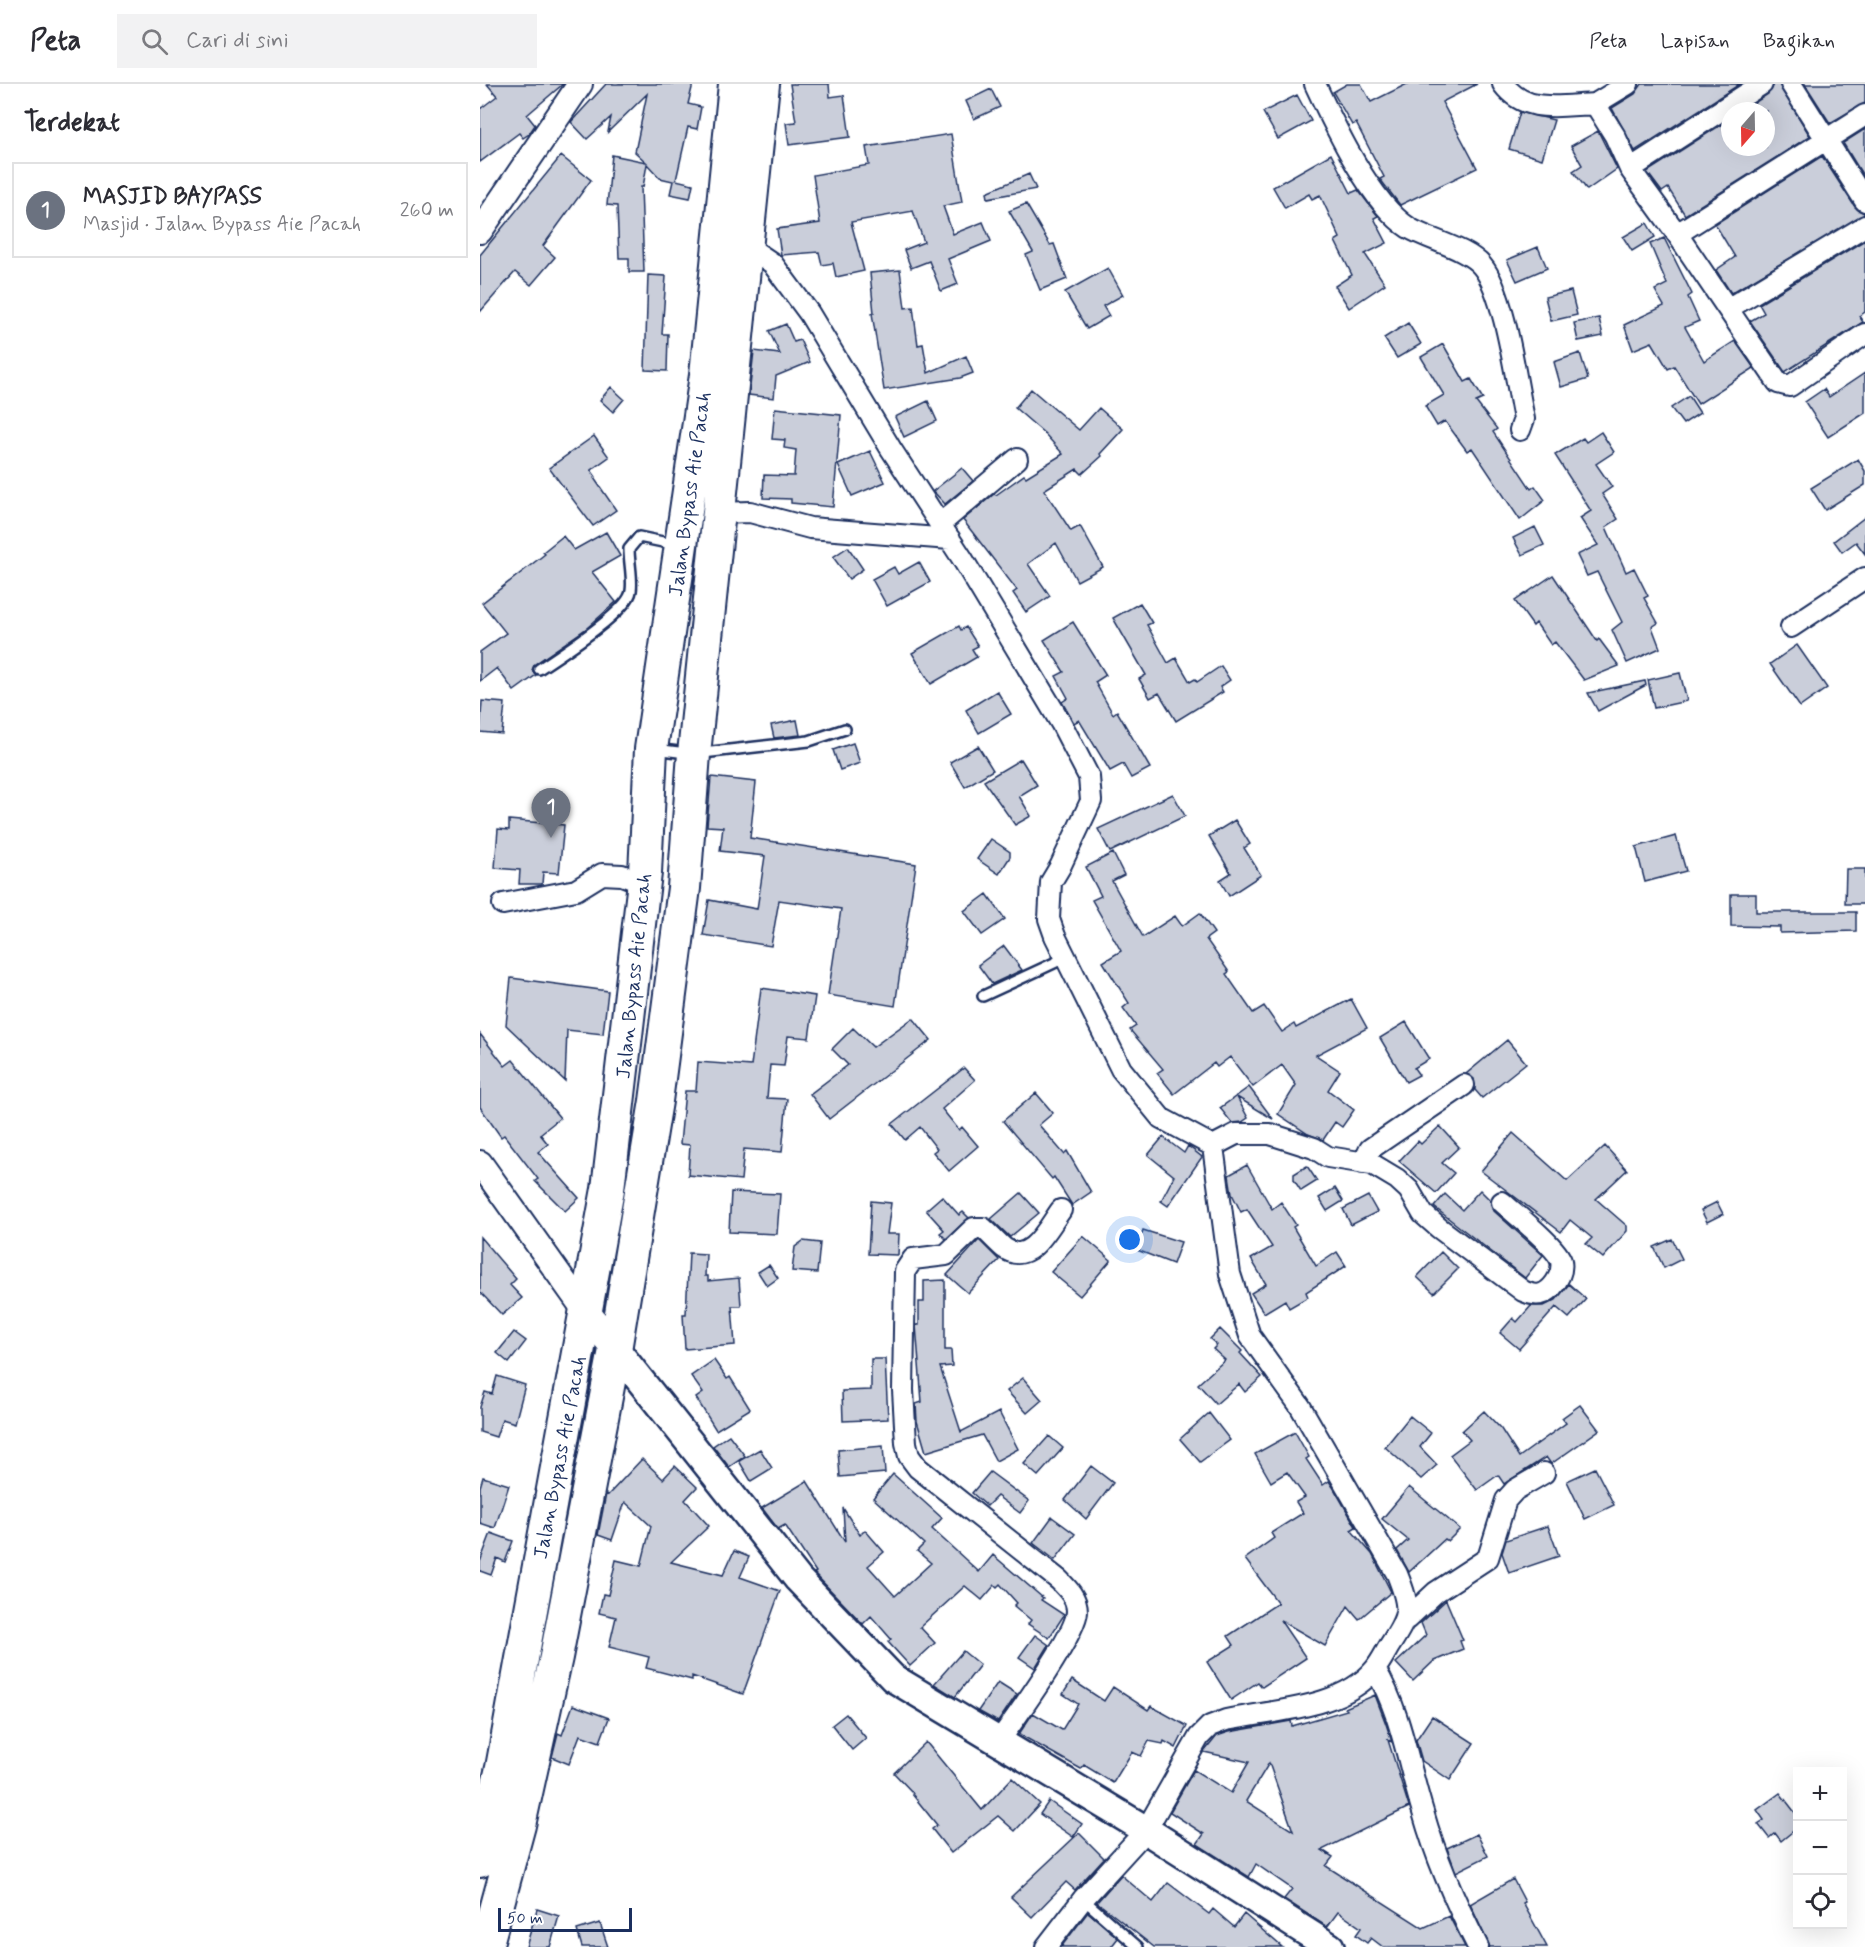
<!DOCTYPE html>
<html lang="id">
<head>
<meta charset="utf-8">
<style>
  :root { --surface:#fff; --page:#f2f2f3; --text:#2b2b33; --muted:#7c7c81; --line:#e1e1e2; --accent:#b45309 }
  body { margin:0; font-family:Mynerve,sans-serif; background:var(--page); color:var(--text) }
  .controls { position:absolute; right:18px; bottom:18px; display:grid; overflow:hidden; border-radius:0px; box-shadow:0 6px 24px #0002 }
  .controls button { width:54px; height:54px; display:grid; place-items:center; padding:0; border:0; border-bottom:2px solid var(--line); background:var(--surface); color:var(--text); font:30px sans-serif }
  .compass { position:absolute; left:1241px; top:18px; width:54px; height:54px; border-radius:50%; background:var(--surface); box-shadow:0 6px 24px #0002; rotate:200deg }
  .scale { position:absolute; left:18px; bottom:15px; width:134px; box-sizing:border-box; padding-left:6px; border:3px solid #1b2f5e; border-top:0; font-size:16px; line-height:21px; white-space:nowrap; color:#1b2f5e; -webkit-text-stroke:4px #fff; paint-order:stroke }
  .you { position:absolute; left:650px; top:1156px; width:21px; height:21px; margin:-15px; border:4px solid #fff; border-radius:50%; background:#1a73e8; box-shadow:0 0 0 9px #1a73e833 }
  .badge { display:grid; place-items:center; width:39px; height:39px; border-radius:50%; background:var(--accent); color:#fff; font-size:20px; font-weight:700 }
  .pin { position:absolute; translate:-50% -50px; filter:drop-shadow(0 2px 3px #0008) }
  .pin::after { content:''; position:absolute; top:32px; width:21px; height:18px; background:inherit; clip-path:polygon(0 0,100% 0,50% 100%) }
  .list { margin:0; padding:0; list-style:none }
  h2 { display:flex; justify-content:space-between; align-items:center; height:78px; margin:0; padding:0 24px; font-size:26px }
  h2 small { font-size:20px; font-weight:400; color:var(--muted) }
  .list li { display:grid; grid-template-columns:39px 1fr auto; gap:18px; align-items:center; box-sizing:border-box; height:96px; margin:0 12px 12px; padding:0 12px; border:2px solid var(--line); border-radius:0px }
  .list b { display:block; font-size:22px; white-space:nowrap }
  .list p { margin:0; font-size:20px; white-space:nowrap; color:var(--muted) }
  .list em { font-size:20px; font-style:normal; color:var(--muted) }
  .icon { flex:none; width:33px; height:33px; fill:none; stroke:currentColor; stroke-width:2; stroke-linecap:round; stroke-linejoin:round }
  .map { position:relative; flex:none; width:1385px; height:1863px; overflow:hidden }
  header { display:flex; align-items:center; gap:36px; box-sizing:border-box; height:84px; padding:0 30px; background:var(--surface); border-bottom:2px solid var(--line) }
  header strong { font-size:28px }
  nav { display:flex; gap:33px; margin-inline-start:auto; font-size:21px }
  .search { width:420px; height:54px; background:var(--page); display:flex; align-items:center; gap:15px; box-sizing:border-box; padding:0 21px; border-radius:0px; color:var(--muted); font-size:22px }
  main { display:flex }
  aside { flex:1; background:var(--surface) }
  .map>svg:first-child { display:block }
</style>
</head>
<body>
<header>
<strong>Peta</strong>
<div class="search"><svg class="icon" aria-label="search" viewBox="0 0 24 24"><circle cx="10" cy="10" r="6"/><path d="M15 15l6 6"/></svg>Cari di sini</div>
<nav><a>Peta</a><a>Lapisan</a><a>Bagikan</a></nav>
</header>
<main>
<aside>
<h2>Terdekat<small></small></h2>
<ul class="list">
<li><span class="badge" style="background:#6b7280">1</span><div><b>MASJID BAYPASS</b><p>Masjid · Jalan Bypass Aie Pacah</p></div><em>260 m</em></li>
</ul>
</aside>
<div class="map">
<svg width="1385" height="1863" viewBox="0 0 1385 1863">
  <rect width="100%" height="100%" fill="#fff"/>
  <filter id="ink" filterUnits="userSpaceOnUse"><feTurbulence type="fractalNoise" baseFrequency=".0167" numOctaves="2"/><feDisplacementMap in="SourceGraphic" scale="12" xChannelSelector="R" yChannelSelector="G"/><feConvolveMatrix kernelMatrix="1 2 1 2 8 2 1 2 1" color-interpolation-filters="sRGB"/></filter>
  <g filter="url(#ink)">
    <path fill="#caceda" stroke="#1b2f5e" stroke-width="1.5" fill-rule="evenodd" d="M7,0H83L47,31L55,41L49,50L43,54L39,49L0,78V25L17,12Z
      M126,0H213L208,20L221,23L217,45L208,43L196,96L213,100L210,114L190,110L193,97L180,94L167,80L163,103H161L164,188H149V174H139L137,122L127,121L132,71L166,78L155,68L167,10L128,48L131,33L107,55L91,38Z
      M310,0H349L350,13L364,11L370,53L309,61L306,39L316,38Z
      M867,0H881L891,18L927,0H997L962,18L997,84L920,121L900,95L904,93L876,39L872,41L853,8Z
      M1162,0H1260L1155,67L1132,24L1155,10Z
      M1294,0H1299L1330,52L1205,131L1188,104L1182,108L1167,88L1250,35V63H1286V27H1262L1288,10Z
      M1325,0H1385V19L1350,39Z
      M511,5L520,23L494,35L486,17Z
      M817,11L831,37L798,55L783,28Z
      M1040,28L1074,36L1062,75L1029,65Z
      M1385,45V95L1363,59Z
      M1118,47L1137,85L1107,106L1093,87L1102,81L1091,62Z
      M471,50L482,118L463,122L473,150L503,138L511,157L468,175L478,200L461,207L449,177L431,184L424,166L444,158L433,127L371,138L384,187L356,193L353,179L342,181L339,168L301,171L297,145L340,139L333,91L389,81L386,63Z
      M851,70L871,109L878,106L898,132L894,134L907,159L885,170L905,200L869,224L855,202L872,191L855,157L860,154L840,111L832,115L829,110L805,124L793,103Z
      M81,72L111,96L63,162L75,173L51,201L35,188L0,228V171Z
      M1342,72L1375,123L1385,130L1251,209L1236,186L1255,173L1235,140Z
      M549,90L556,105L508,114L507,108Z
      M546,120L570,161L574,160L587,195L560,206L546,171L553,168L529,127Z
      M1167,139L1175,153L1152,167L1143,153Z
      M1184,154L1212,210L1208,213L1219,237L1205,243L1224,277L1255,257L1274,284L1218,320L1194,282L1188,285L1172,258L1153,266L1144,241L1184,222L1175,206L1187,200L1170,160Z
      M1385,156V228L1379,232L1383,238L1305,288L1270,237L1284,229L1279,220Z
      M1058,163L1067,184L1037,197L1027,176Z
      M628,184L643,211L623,222L629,232L607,245L585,208Z
      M420,186L425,224L433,223L438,261L443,260L448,289L486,272L493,289L480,294L404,306L392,229H394L390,189Z
      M168,191L186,192L182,250H188L187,287L165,286Z
      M1091,207L1097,231L1071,237L1065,213Z
      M1119,234L1123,252L1098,257L1094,239Z
      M928,239L941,260L917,274L904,254Z
      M306,240L314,258L320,256L330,278L296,292L294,314L269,311L274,267L300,270L289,247Z
      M963,260L985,298L991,295L1003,315L996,318L1017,345L1013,348L1051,405L1055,402L1065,416L1040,436L992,364L987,367L965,337L957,342L945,322L964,311L941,273Z
      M1100,269L1108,295L1081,303L1074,278Z
      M1385,289V329L1348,353L1325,318L1344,305L1349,313Z
      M131,303L144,315L133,328L120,316Z
      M551,305L599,346L619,324L643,345L620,370L622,372L602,390L597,385L564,406L591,447L600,442L623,483L597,497L576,459L548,480L570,512L546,528L533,509L537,506L483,436L514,410L516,411L544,391L546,393L583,370L565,350L535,324Z
      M1209,312L1220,329L1203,340L1191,324Z
      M448,317L457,337L424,353L415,333Z
      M295,324L361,331L353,423L311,419V415L283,414L284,391L314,392L316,366L304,364L305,356L292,355Z
      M1121,348L1134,368L1116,380L1132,403L1122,410L1138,435L1126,443L1146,488L1154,484L1168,512L1164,514L1178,539L1172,543L1180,564L1147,579L1132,546L1142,538L1117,488L1107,492L1097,471L1118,461L1100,434L1111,427L1075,371L1103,354L1106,358Z
      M114,352L129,373L111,386L116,393L114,394L136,426L113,442L69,384Z
      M390,367L405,398L372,412L358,381Z
      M1378,375L1385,387V401L1345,426L1331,404Z
      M482,384L493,397L465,420L453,407Z
      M1385,433V470L1376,458L1362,468L1354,457Z
      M1055,443L1064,461L1042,471L1033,454Z
      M126,448L140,472L112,488L136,518L107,544L55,580L52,586L56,591L34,607L17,584L0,597V568L26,549L2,519L65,470L63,468L83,452L94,466Z
      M368,463L383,485L369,495L353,473Z
      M439,478L450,498L407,522L392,495L414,483L418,490Z
      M1073,491L1117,557L1119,555L1139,582L1104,596L1075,558L1071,561L1056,539L1053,542L1035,517Z
      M660,519L672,539L667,541L688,579L696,574L710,598L715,595L717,598L741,582L750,596L740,603L743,608L696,637L679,609L670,614L659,595L666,591L633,534Z
      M593,538L626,591L615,598L633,630L637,627L670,684L651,694L643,680L630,687L599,636L594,639L582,618L588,614L576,592L584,588L564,556Z
      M479,542L481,546L486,543L498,562L492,565L497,573L451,600L432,569Z
      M1317,561L1347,604L1320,623L1290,580Z
      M1200,589L1207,617L1174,624L1168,596Z
      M1165,597L1166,601L1118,627L1108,609Z
      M517,607L531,630L499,649L486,626Z
      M2,617L25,619L22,650L0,648Z
      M317,636L320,651L294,654L291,641Z
      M373,659L380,679L360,686L353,666Z
      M498,662L513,686L485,703L470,678Z
      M541,675L557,701L539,712L551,732L535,741L504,697Z
      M231,693L276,698L270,754L436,780L415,922L348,911L361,825L299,816L291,862L223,851L229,816L277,825L285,772L240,767L243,743L227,742Z
      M693,710L705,732L630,768L618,745Z
      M29,736L84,741L79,789L63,788L62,800H39L40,786L15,784L18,745L29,746Z
      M755,736L770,760L764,764L781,791L749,812L740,796L751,789L729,752Z
      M1196,752L1206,787L1165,798L1156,763Z
      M511,755L530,768V773L519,790L497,775Z
      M633,769L644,791L632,797L663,853L695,832L702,842L720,829L734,849L726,855L749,888L746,890L773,929L784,922L802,948L814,940L816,944L871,915L887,944L836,971L860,987L848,1006L874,1026L862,1043L855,1038L843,1056L828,1050L798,1030L816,1001L802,981L773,1003L750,973L737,983L734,979L694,1010L677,989L683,985L650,946L656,942L643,924L649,919L623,878L641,867L612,816L621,812L606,783Z
      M1366,785H1385V820H1365Z
      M507,810L525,835L502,851L484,827Z
      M1251,810H1276V828H1376V847L1300,849V843L1251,842Z
      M524,862L542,886L512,900L498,881Z
      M31,894L128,907L123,950L87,946L85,997L26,941Z
      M281,904L335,912L329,954L308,952L304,982L290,981L287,1014L307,1015L302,1068L264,1065L261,1096L208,1091L210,1061L200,1060L205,1007H216L218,978L271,982Z
      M433,934L451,956L349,1035L330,1010L368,981L352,965L373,944L393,963Z
      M926,938L949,975L934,984L939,991L926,998L900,954Z
      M0,950L25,982L33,976L80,1034L60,1050L68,1060L58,1068L99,1114L85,1127L55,1097L58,1095L24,1051L21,1053L0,1023Z
      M1027,956L1046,979L1002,1014L995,1006L994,995L986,990Z
      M484,984L495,996L462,1025L479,1046L482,1043L498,1062L469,1087L453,1068L457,1065L440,1043L425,1056L412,1040Z
      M769,1003L793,1035L757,1013L768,1034L762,1038L752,1039L740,1024Z
      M556,1009L573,1029L559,1041L584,1070L587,1067L611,1108L592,1121L574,1093L572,1095L523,1037Z
      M960,1042L979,1063L962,1079L974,1089L956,1109L919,1077L938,1057L941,1060Z
      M1033,1049L1087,1097L1125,1062L1147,1086L1116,1115L1147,1142V1147L1123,1174L1106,1160L1112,1154L1090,1136L1081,1148L1001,1087Z
      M683,1053L704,1069L708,1062L722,1073L688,1122L681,1117L694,1092L668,1071Z
      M767,1081L792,1125L801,1118L816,1141L813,1143L836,1182L857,1168L866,1182L826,1208L828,1213L809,1224L805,1216L784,1229L771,1209L786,1200L771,1175L792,1163L767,1125L761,1128L752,1110L749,1091Z
      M827,1082L837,1097L821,1107L814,1096V1090Z
      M855,1104L863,1117L847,1127L839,1114Z
      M1000,1106L1010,1116L1014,1127L1063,1171L1045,1194L954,1123L965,1110L982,1126Z
      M251,1108L300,1110L297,1150L249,1148Z
      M541,1109L559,1129L530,1153L511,1135Z
      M462,1112L479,1131L483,1128L489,1134L466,1155L460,1149L464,1146L446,1126Z
      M888,1112L897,1128L871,1141L863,1125Z
      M391,1117L411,1119L407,1150H419L418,1171L388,1170Z
      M1237,1118L1243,1130L1227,1138L1221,1126Z
      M663,1146L701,1158L693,1180L657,1166Z
      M603,1152L631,1176L600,1212L571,1188Z
      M0,1153L36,1195L30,1201L42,1214L22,1231L0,1208Z
      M1192,1155L1202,1175L1184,1184L1174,1163Z
      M499,1156L519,1176L488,1209L467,1191Z
      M323,1157L340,1159L337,1189L312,1187L315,1163Z
      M961,1168L978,1185L954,1209L937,1193Z
      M209,1169L226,1170L225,1192H228V1197L259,1194L261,1222H252L255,1261L205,1265L203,1230H206Z
      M289,1181L298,1194L287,1202L278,1188Z
      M465,1196V1266H471L472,1282L460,1283L481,1348L519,1328L538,1365L516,1377L502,1351L446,1368L437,1337L436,1320L442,1318L436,1241H439V1218H444V1197Z
      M1089,1200L1106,1215L1089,1234L1076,1223L1039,1265L1020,1249L1033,1234L1037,1238L1051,1222H1064L1076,1216Z
      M740,1245L762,1267L760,1269L782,1293L765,1308L759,1300L736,1320L718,1300L745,1276L733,1265L737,1261L730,1255Z
      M34,1248L46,1257L29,1279L17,1269Z
      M391,1275H405L408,1335L363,1337L362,1307L391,1306Z
      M234,1276L247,1295L250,1293L270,1325L236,1346L216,1314L223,1309L211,1292Z
      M17,1292L45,1301L35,1339L22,1335L16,1353L0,1348V1323L5,1308L12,1310Z
      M543,1294L562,1316L547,1329L527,1307Z
      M1100,1321L1119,1346L1071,1380L1066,1373L1024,1400L1018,1391L997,1406L970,1371L990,1356L982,1347L1004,1327L1021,1345L1039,1373L1086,1339L1082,1334Z
      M729,1329L750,1356L720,1378L700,1355Z
      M930,1332L951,1349L940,1363L957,1381L941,1395L905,1363Z
      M815,1348L829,1373L826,1375L843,1401L849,1397L853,1403L876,1443L871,1446L892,1470L911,1508L879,1535L868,1522L845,1562L800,1536L826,1574L782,1603L778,1598L751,1616L727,1578L754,1561L748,1552L798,1519L765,1475L794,1454L791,1449L823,1429L816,1418L825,1413L807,1388L791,1398L775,1370Z
      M249,1351L265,1372L249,1383L233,1362Z
      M569,1352L583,1364L558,1392L544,1380Z
      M403,1362L405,1389L360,1393L358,1366Z
      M280,1365L292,1384L271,1397L259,1377Z
      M162,1375L183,1395L195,1382L217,1403L205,1416L229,1442L191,1478L243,1491L254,1467L269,1473L260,1493L300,1507L263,1610L212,1592V1596L166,1584L169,1573L129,1563L136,1533L119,1529L123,1510L128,1511L136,1476L161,1482L171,1442L145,1418L132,1456L118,1451L126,1410L128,1411Z
      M611,1382L633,1399L606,1435L585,1416Z
      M1115,1384L1134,1421L1105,1435L1087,1397Z
      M510,1388L549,1417L540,1429L517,1412L507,1422L492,1409Z
      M413,1390L462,1434L452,1445L499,1488L513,1471L563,1514L561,1516L584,1531L569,1554L548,1540L551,1536L534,1522L537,1519L520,1500L517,1503L515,1501L502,1516L485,1502L440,1543L455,1559L430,1582L408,1558L411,1555L391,1532L383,1540L334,1489L336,1488L305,1441L298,1445L282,1424L327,1397L365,1458L363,1424L380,1451L385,1446L404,1468L388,1482L415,1512L451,1479L437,1467L444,1460L393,1414Z
      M3,1393L29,1401L15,1444L0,1439V1403Z
      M929,1403L980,1445L968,1457L965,1455L929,1488L917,1466L928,1456L902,1435Z
      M572,1433L595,1450L575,1476L553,1459Z
      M1068,1442L1079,1472L1029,1489L1022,1469L1026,1456Z
      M11,1449L33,1457L25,1478L17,1474L11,1491L0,1487V1478Z
      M966,1516L983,1556L980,1557L983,1565L954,1577L933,1597L916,1579L946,1551L941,1539Z
      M555,1551L569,1561L555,1584L539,1573Z
      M483,1567L500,1581L475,1613L454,1600Z
      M592,1596L624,1617L633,1603L668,1626L671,1622L707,1642L696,1664L684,1657L683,1660L669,1657L661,1672L652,1668L633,1699L604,1681L601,1685L539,1650L553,1629L582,1646L598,1620L583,1610Z
      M518,1598L537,1610L518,1638L498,1627Z
      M895,1611L906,1640L912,1658L908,1656L929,1723L842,1766L853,1773L846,1782L943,1844L969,1832L985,1863H903L891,1854L887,1859L876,1851L881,1844L858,1828L847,1843L804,1815L812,1805L776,1780L769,1793L717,1760L724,1750L690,1728L714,1686L751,1709L769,1678L724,1668L737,1652L749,1648L811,1637L812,1642L867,1626L865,1624ZM789,1679L813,1747L766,1717Z
      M93,1621L129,1634L120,1658L100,1651L89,1680L72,1673L78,1649L82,1651Z
      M366,1630L386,1654L372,1666L352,1641Z
      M952,1632L994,1659L970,1696L942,1677L936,1656Z
      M446,1658L502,1726L532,1694L560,1720L535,1747L518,1732L471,1769L452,1745L457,1741L432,1710L433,1709L414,1689Z
      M1300,1709L1317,1731V1744L1301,1757L1295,1749L1289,1754L1278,1740L1284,1736L1277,1726Z
      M569,1717L602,1740L593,1753L560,1730Z
      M599,1749L624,1774L595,1806L586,1798L552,1833L531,1813Z
      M997,1750L1008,1772L976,1788L967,1764Z
      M641,1791L673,1818L688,1799L729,1830L733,1825L754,1843L764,1830L802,1863H674L617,1818Z
      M1033,1795L1045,1818L1043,1819L1067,1863H1010L990,1820Z
      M57,1825L79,1832L70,1863H46Z
      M608,1828L638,1854L631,1863H581Z
      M120,1839L128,1863H102L97,1846Z"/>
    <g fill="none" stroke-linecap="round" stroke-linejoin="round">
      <g stroke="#1b2f5e" stroke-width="14">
        <path id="service" d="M59,585C77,573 149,527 151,507C153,495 149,478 149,465L159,453L197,461
          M175,665L214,670L329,657L365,645
          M503,912L587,873
          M603,1815L658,1863"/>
      </g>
      <g stroke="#1b2f5e" stroke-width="24">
        <path id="minor" d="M835,0C854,41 891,120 929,144C949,156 987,164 1002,182C1025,209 1036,298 1044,335L1040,346
          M1023,0C1046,31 1081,21 1115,20L1135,52L1150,85L1197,150L1298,299L1310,302L1385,250
          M1311,0L1385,117
          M1115,20L1148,0
          M1150,85L1282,0
          M1197,150L1385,31
          M264,160L292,179L329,229L411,365L482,474L581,639L609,693L611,717L580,783L571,798L569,835L575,852L641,985L681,1034L733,1062L750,1190L770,1252L820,1322L917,1490C931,1525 930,1530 910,1561C905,1569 901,1578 895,1585C862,1625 794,1626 746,1636L730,1642L719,1653L666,1746L603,1815L566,1863
          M1249,224L1385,142
          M240,429L270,428L330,444L470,455
          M460,440L537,375
          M1311,543L1385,494
          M23,820L96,806L122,790L142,791L160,798L165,789
          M733,1062L756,1050H790L834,1064L848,1073L892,1080L917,1095L929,1106L943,1130L959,1144L1043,1207C1054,1212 1063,1213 1072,1203C1078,1196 1083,1187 1081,1177C1077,1163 1035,1130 1022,1118
          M883,1079L890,1065L984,1001
          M927,1535L956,1508L1008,1474L1026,1416L1035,1406L1064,1389
          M895,1585C921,1628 928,1680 943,1728C956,1774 976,1820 998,1863
          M519,1657C534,1636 597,1549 597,1527C597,1514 588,1505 579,1496L438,1384L429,1372L426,1359L423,1306L425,1187L433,1175L466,1171L494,1144H503C510,1150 517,1158 524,1164C550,1183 569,1142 581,1126"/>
      </g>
      <g stroke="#1b2f5e" stroke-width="28">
        <path id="tertiary" d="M0,147L100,0
          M0,1079L106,1228"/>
      </g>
      <g stroke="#1b2f5e" stroke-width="32">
        <path id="secondary" d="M106,1228L318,1495L413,1594L666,1746L850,1863"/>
      </g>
      <g stroke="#1b2f5e" stroke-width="36">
        <path id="trunk" d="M0,1777L22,1684L128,1105L165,789L171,665L226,291L255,0
          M6,1863L39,1741L76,1573L135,1266L176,1017L204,804L214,670L283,0"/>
      </g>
      <use href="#service" stroke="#fff" stroke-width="9"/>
      <use href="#minor" stroke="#fff" stroke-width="20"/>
      <use href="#tertiary" stroke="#fff" stroke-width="24"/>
      <use href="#secondary" stroke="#fff" stroke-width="27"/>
      <use href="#trunk" stroke="#fff" stroke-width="32"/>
    </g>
  </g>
  <g text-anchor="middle" stroke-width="4.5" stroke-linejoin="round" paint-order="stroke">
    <g font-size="20" fill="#1b2f5e" stroke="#fff">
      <text transform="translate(209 410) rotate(-82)" y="7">Jalan Bypass Aie Pacah</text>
      <text transform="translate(153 892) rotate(-84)" y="7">Jalan Bypass Aie Pacah</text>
      <text transform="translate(79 1373) rotate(-79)" y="7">Jalan Bypass Aie Pacah</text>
    </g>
  </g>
</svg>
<div class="controls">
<button>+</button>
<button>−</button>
<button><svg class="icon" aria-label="locate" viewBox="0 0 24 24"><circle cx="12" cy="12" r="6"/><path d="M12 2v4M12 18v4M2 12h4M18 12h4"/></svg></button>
</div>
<svg class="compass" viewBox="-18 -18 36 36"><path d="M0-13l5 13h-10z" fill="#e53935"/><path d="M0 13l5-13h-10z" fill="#7c7c81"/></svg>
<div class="scale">50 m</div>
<div class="you"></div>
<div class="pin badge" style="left:71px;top:754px;background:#6b7280">1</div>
</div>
</main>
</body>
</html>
